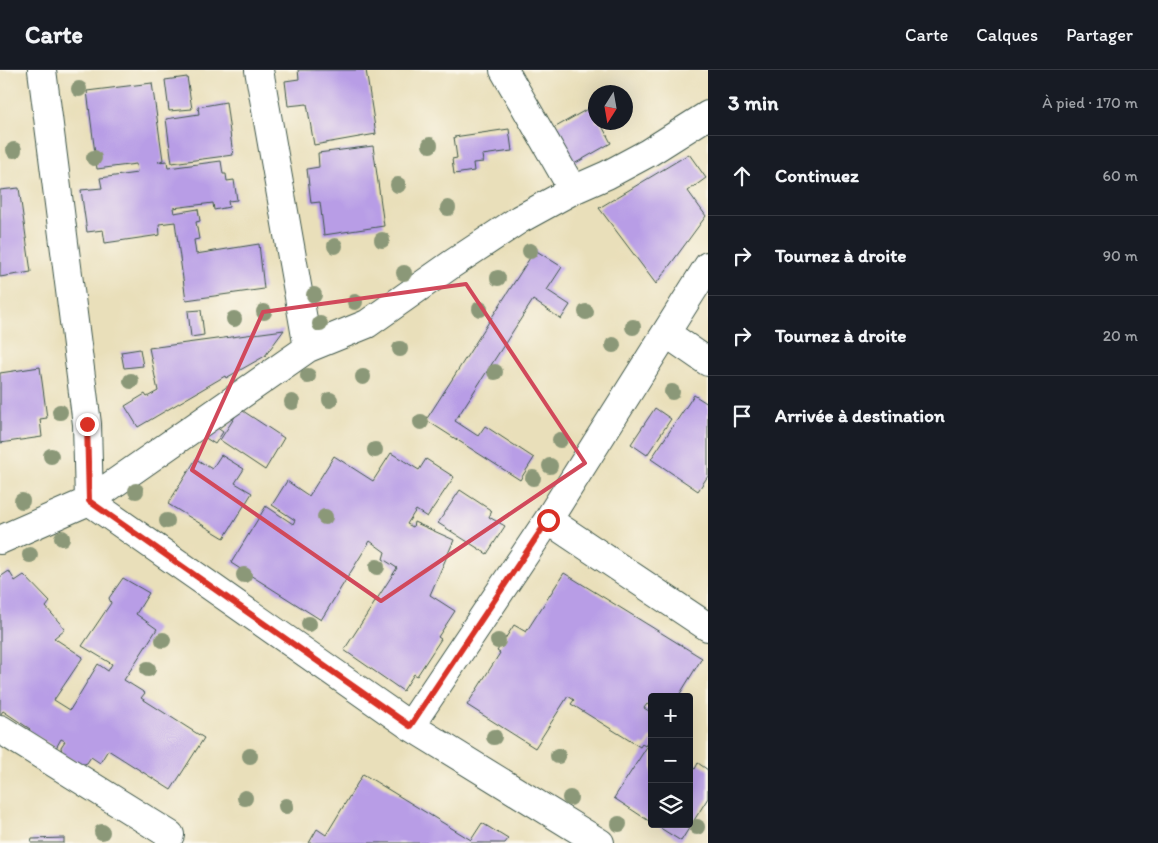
<!DOCTYPE html>
<html lang="fr">
<head>
<meta charset="utf-8">
<style>
  :root { --surface:#171b24; --page:#242831; --text:#f1f3f6; --muted:#9ea1a6; --line:#363941 }
  body { margin:0; font-family:Itim,sans-serif; background:var(--page); color:var(--text) }
  .controls { position:absolute; right:15px; bottom:15px; display:grid; overflow:hidden; border-radius:5px; box-shadow:0 5px 20px #0002 }
  .controls button { width:45px; height:45px; display:grid; place-items:center; padding:0; border:0; border-bottom:1px solid var(--line); background:var(--surface); color:var(--text); font:25px sans-serif }
  .compass { position:absolute; left:588px; top:15px; width:45px; height:45px; border-radius:50%; background:var(--surface); box-shadow:0 5px 20px #0002; rotate:191deg }
  .stop { position:absolute; width:15px; height:15px; margin:-11px; border:4px solid #d93025; border-radius:50%; background:#fff }
  .stop.end { background:#d93025; border-color:#fff; box-shadow:0 1px 5px #0008 }
  .list { margin:0; padding:0; list-style:none }
  h2 { display:flex; justify-content:space-between; align-items:center; height:65px; margin:0; padding:0 20px; font-size:21px }
  h2 small { font-size:16px; font-weight:400; color:var(--muted) }
  .list li { display:grid; grid-template-columns:32px 1fr auto; gap:15px; align-items:center; box-sizing:border-box; height:80px; padding:0 20px; border-top:1px solid var(--line) }
  .list b { display:block; font-size:19px; white-space:nowrap }
  .list em { font-size:16px; font-style:normal; color:var(--muted) }
  .icon { flex:none; width:28px; height:28px; fill:none; stroke:currentColor; stroke-width:2; stroke-linecap:round; stroke-linejoin:round }
  .map { position:relative; flex:none; width:708px; height:773px; overflow:hidden }
  header { display:flex; align-items:center; gap:30px; box-sizing:border-box; height:70px; padding:0 25px; background:var(--surface); border-bottom:1px solid var(--line) }
  header strong { font-size:24px }
  nav { display:flex; gap:28px; margin-inline-start:auto; font-size:18px }
  main { display:flex }
  aside { flex:1; background:var(--surface) }
  .map>svg:first-child { display:block }
</style>
</head>
<body>
<header>
<strong>Carte</strong>
<nav><a>Carte</a><a>Calques</a><a>Partager</a></nav>
</header>
<main>
<div class="map">
<svg width="708" height="773" viewBox="0 0 708 773">
  <rect width="100%" height="100%" fill="#fbf7ec"/>
  <filter id="ink" filterUnits="userSpaceOnUse"><feTurbulence type="fractalNoise" baseFrequency=".02" numOctaves="2"/><feDisplacementMap in="SourceGraphic" scale="10" xChannelSelector="R" yChannelSelector="G"/><feConvolveMatrix kernelMatrix="1 2 1 2 8 2 1 2 1" color-interpolation-filters="sRGB"/></filter>
  <filter id="wash" filterUnits="userSpaceOnUse"><feTurbulence type="fractalNoise" baseFrequency=".0096" numOctaves="4" result="noise"/><feDisplacementMap in="SourceGraphic" scale="20" xChannelSelector="R" yChannelSelector="G"/><feGaussianBlur stdDeviation="1.12" result="paint"/><feColorMatrix in="noise" values="0 0 0 0 0 0 0 0 0 0 0 0 0 0 0 0 0 1.4 0 .05"/><feComposite in="paint" operator="in"/></filter>
  <g filter="url(#wash)">
    <rect width="100%" height="100%" fill="#e9dfba"/>
    <g id="blocks">
      <path fill="#b89de6" d="M298,0H366L376,64L314,75L307,34L288,36L285,11L299,9Z
        M187,7L192,39L169,41L165,10Z
        M152,13L163,90L158,92L167,91L168,98L221,91L223,104H226L227,111L234,110L237,130L228,131L229,137L214,140L213,133L173,138L174,143L198,139L200,151L196,152L199,169L194,170L196,184L259,174L264,219L186,230L175,152L159,154L160,165L105,173L103,160L87,162L81,120L102,118L100,108L137,103L136,94L97,99L87,21Z
        M226,32L233,85L172,93L166,49L199,44L198,37Z
        M591,37L596,45V52H600L611,73L574,94L554,58Z
        M509,59L512,81L482,85L483,92L473,93L474,101L454,104L452,89L457,88L454,67Z
        M373,76L384,156L324,165L320,132L311,133L307,99L319,97L318,83Z
        M689,84L706,108L688,121L706,146L656,214L599,138Z
        M19,118L31,202L0,207V120Z
        M535,180L562,197L547,220L570,235L561,249L533,230L455,351L478,366L485,356L534,388L520,410L426,350Z
        M201,240L204,265L191,267L188,241Z
        M284,260L265,286L226,308L225,306L138,357L125,336L145,324L147,327L158,321L149,278Z
        M140,279L143,296L124,298L121,282Z
        M40,297L47,348L40,349L42,367L0,373V303Z
        M694,325L708,334V406L698,421L651,389Z
        M655,338L671,349L647,385L631,374Z
        M240,339L284,368L265,400L220,370Z
        M212,354L223,362L215,374L204,367Z
        M391,383L419,400L426,389L454,407L427,447L416,440L407,454L413,457L414,452L454,470L430,525L455,541L438,567L441,569L417,606L414,604L403,621L344,580L397,498L383,489L385,482L370,471L321,550L231,493L266,436L293,454L295,450L272,435L287,411L309,426L334,386L373,411Z
        M221,385L244,399L235,413L252,423L224,468L168,434L196,389L212,399Z
        M460,420L492,441L489,447L505,456L487,484L438,453Z
        M9,501L15,511L24,505L50,532L46,537L65,559L54,568L83,587L54,630L70,640L98,594L108,601L112,594L82,576L111,533L109,528L123,508L149,523L136,544L157,559L124,610L145,623L141,628L204,668L171,720L108,680L100,693L91,687L87,693L82,695L62,684L61,677L65,671L61,669L56,678L29,661L30,659L3,641L0,645V507Z
        M564,503L702,588L678,627H652V637L647,634L644,638L652,643V666L645,676L642,674L640,677L571,634L574,630L568,626L535,678L467,635L500,583L497,581L514,555L526,562Z
        M652,669V753L614,728Z
        M698,693L708,700V728L681,771L654,754H689V696L695,699Z
        M363,704L471,770L482,753L508,769L505,773H309L317,759L326,765Z
        M64,768V773H31L32,769Z"/>
    </g>
  </g>
  <g filter="url(#ink)">
    <use href="#blocks" fill-opacity="0" stroke="#3d5548" stroke-width="1"/>
    <g fill="none" stroke-linecap="round" stroke-linejoin="round">
      <g stroke="#3d5548" stroke-width="30">
        <path id="minor" d="M42,0L87,354L89,431L410,656L600,773
          M259,0L308,278
          M504,0L573,120
          M666,263L708,292
          M548,450L708,557
          M0,470L89,431L308,278L367,254L452,194L520,149L573,120L607,105L648,83L708,45
          M410,656L548,450L708,196
          M0,659L170,765"/>
      </g>
      <use href="#minor" stroke="#fff" stroke-width="28"/>
    </g>
    <g fill="#8b9878">
      <circle cx="79" cy="19" r="8"/>
      <circle cx="430" cy="75" r="8"/>
      <circle cx="14" cy="80" r="8"/>
      <circle cx="94" cy="88" r="8"/>
      <circle cx="398" cy="115" r="8"/>
      <circle cx="448" cy="138" r="8"/>
      <circle cx="382" cy="170" r="8"/>
      <circle cx="335" cy="176" r="8"/>
      <circle cx="530" cy="181" r="8"/>
      <circle cx="404" cy="203" r="8"/>
      <circle cx="498" cy="208" r="8"/>
      <circle cx="314" cy="225" r="8"/>
      <circle cx="355" cy="232" r="8"/>
      <circle cx="480" cy="239" r="8"/>
      <circle cx="264" cy="242" r="8"/>
      <circle cx="586" cy="242" r="8"/>
      <circle cx="234" cy="249" r="8"/>
      <circle cx="320" cy="254" r="8"/>
      <circle cx="633" cy="257" r="8"/>
      <circle cx="613" cy="275" r="8"/>
      <circle cx="400" cy="279" r="8"/>
      <circle cx="495" cy="302" r="8"/>
      <circle cx="308" cy="306" r="8"/>
      <circle cx="363" cy="307" r="8"/>
      <circle cx="131" cy="311" r="8"/>
      <circle cx="672" cy="322" r="8"/>
      <circle cx="330" cy="330" r="8"/>
      <circle cx="292" cy="332" r="8"/>
      <circle cx="60" cy="342" r="8"/>
      <circle cx="421" cy="352" r="8"/>
      <circle cx="560" cy="370" r="8"/>
      <circle cx="375" cy="380" r="8"/>
      <circle cx="51" cy="386" r="8"/>
      <circle cx="550" cy="396" r="8"/>
      <circle cx="533" cy="408" r="8"/>
      <circle cx="136" cy="421" r="8"/>
      <circle cx="22" cy="431" r="8"/>
      <circle cx="325" cy="447" r="8"/>
      <circle cx="167" cy="451" r="8"/>
      <circle cx="62" cy="468" r="8"/>
      <circle cx="30" cy="485" r="8"/>
      <circle cx="377" cy="497" r="8"/>
      <circle cx="244" cy="505" r="8"/>
      <circle cx="309" cy="554" r="8"/>
      <circle cx="163" cy="570" r="8"/>
      <circle cx="498" cy="571" r="8"/>
      <circle cx="148" cy="599" r="8"/>
      <circle cx="494" cy="667" r="8"/>
      <circle cx="250" cy="686" r="8"/>
      <circle cx="558" cy="686" r="8"/>
      <circle cx="245" cy="728" r="8"/>
      <circle cx="570" cy="728" r="8"/>
      <circle cx="286" cy="736" r="8"/>
      <circle cx="619" cy="754" r="8"/>
      <circle cx="697" cy="757" r="8"/>
      <circle cx="102" cy="762" r="8"/>
    </g>
  </g>
  <g fill="none" stroke-linecap="round" stroke-linejoin="round" filter="url(#ink)">
    <path stroke="#d93025" stroke-width="6" d="M87,354L89,431L410,656L548,450"/>
  </g>
  <path fill="none" stroke="#d1495b" stroke-width="4" stroke-linejoin="round" d="M466,214L585,393L381,531L192,400L263,242Z"/>
</svg>
<div class="controls">
<button>+</button>
<button>−</button>
<button><svg class="icon" aria-label="layers" viewBox="0 0 24 24"><path d="M12 4l9 5-9 5-9-5zM3 14l9 5 9-5"/></svg></button>
</div>
<svg class="compass" viewBox="-18 -18 36 36"><path d="M0-13l5 13h-10z" fill="#e53935"/><path d="M0 13l5-13h-10z" fill="#9ea1a6"/></svg>
<div class="stop" style="left:548px;top:450px"></div>
<div class="stop end" style="left:87px;top:354px"></div>
</div>
<aside>
<h2>3 min<small>À pied · 170 m</small></h2>
<ul class="list">
<li><svg class="icon" aria-label="ahead" viewBox="0 0 24 24"><path d="M12 20V5M6 11l6-6 6 6"/></svg><div><b>Continuez</b></div><em>60 m</em></li>
<li><svg class="icon" aria-label="right" viewBox="0 0 24 24"><path d="M7 20v-9h11M14 6l5 5-5 5"/></svg><div><b>Tournez à droite</b></div><em>90 m</em></li>
<li><svg class="icon" aria-label="right" viewBox="0 0 24 24"><path d="M7 20v-9h11M14 6l5 5-5 5"/></svg><div><b>Tournez à droite</b></div><em>20 m</em></li>
<li><svg class="icon" aria-label="arrive" viewBox="0 0 24 24"><path d="M6 21V4h12l-3 4 3 4H6"/></svg><div><b>Arrivée à destination</b></div></li>
</ul>
</aside>
</main>
</body>
</html>
